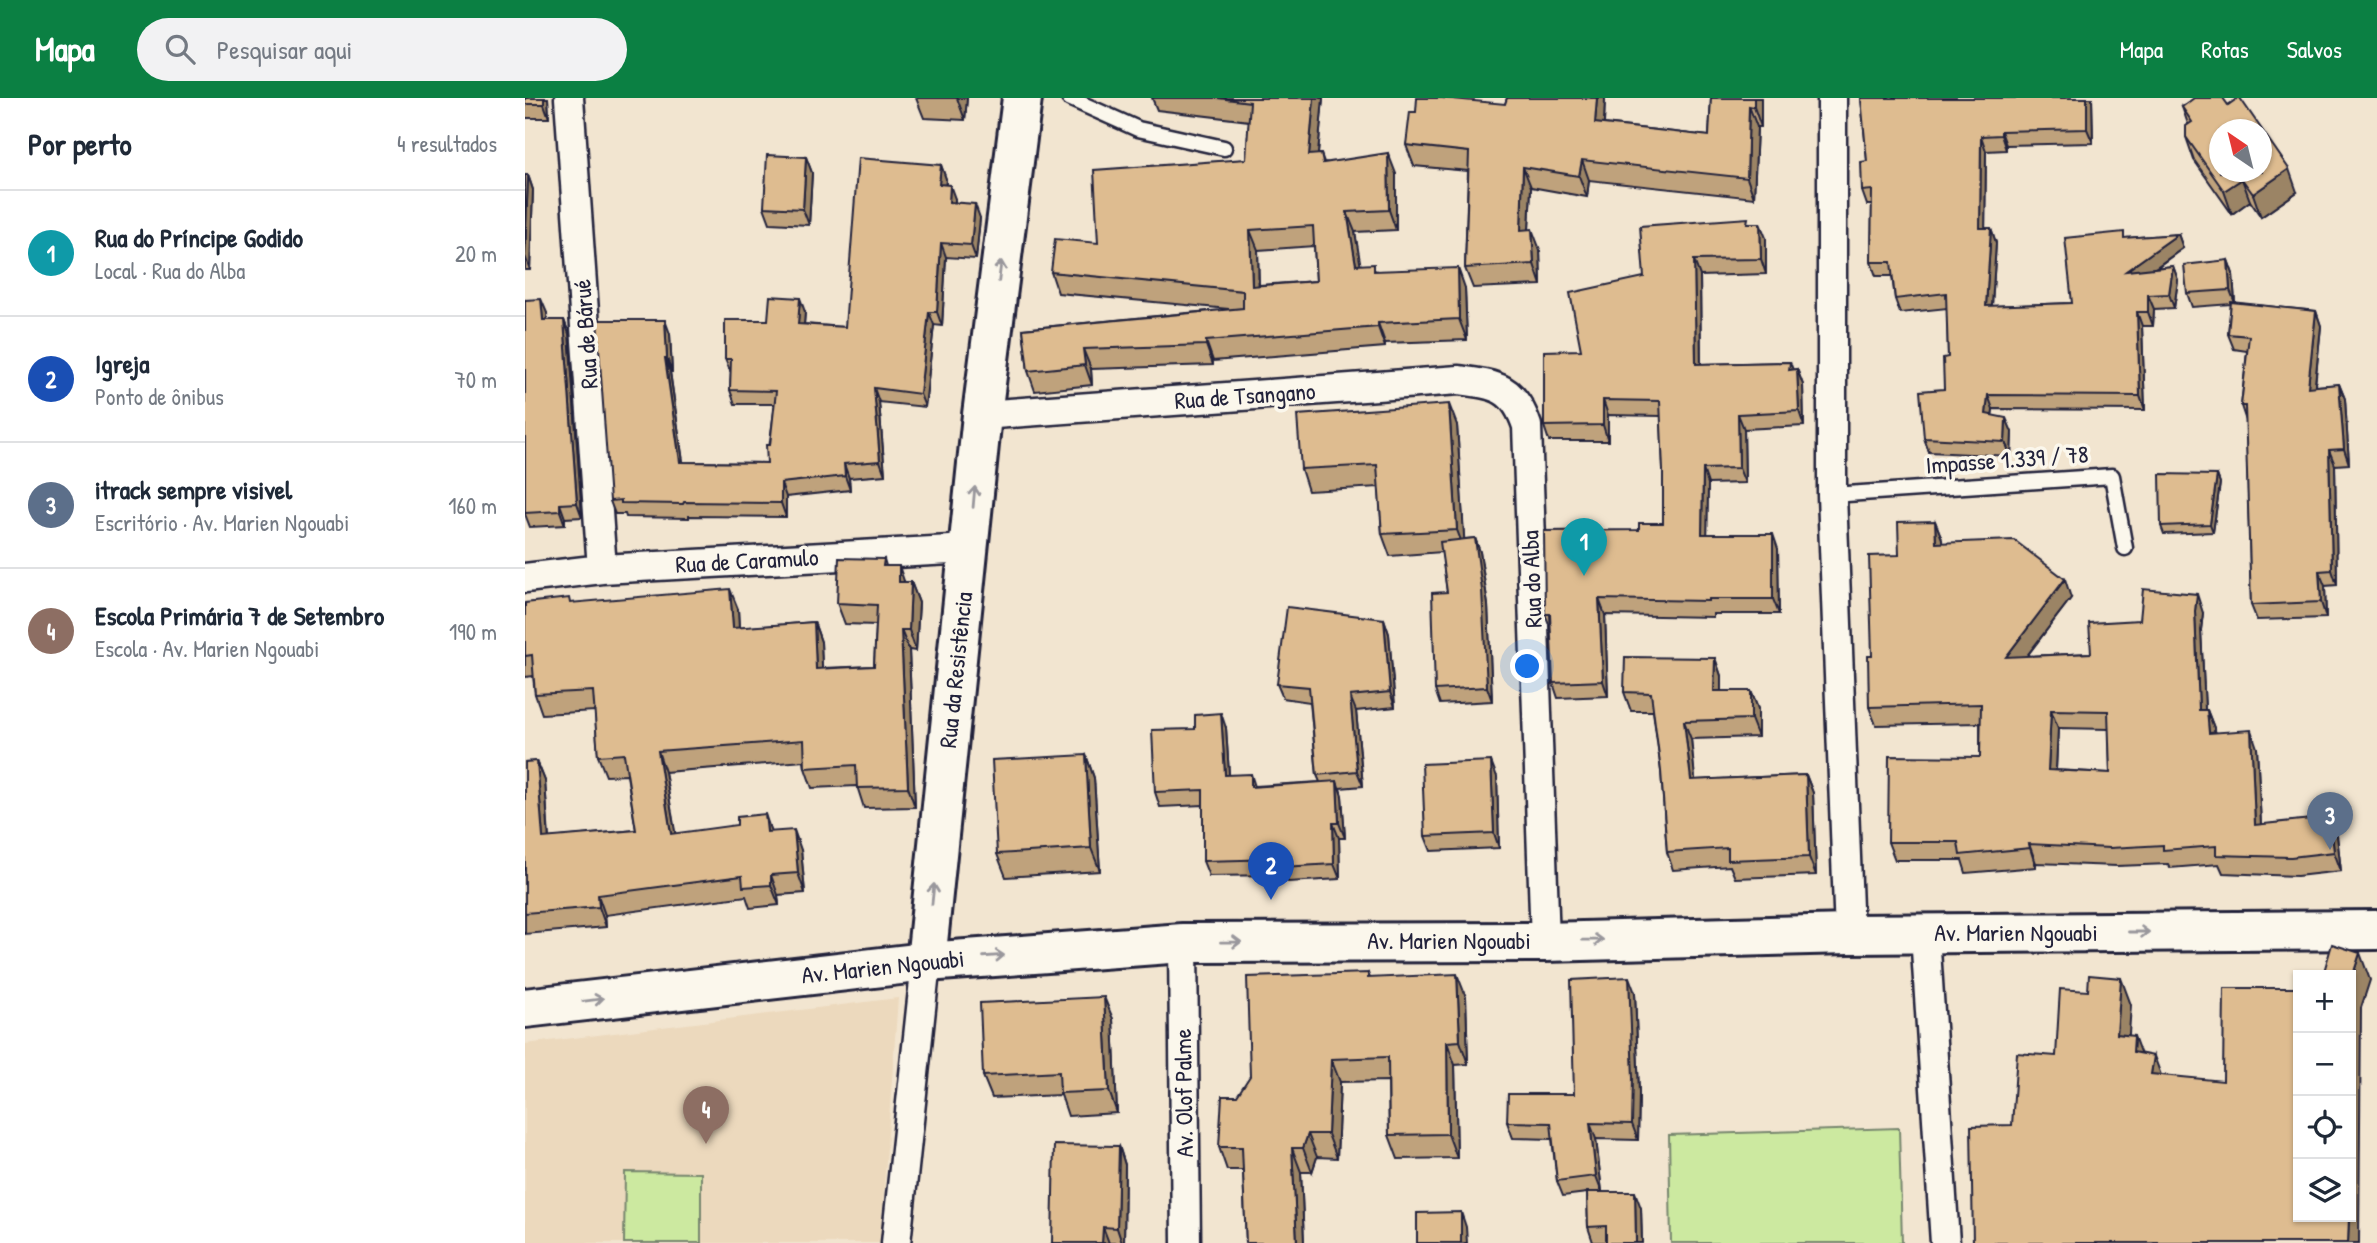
<!DOCTYPE html>
<html lang="pt">
<head>
<meta charset="utf-8">
<style>
  :root { --surface:#fff; --page:#f2f2f3; --text:#1f2937; --muted:#747a83; --line:#e0e1e3; --accent:#0b8043 }
  body { margin:0; font-family:"Patrick Hand",sans-serif; background:var(--page); color:var(--text) }
  .controls { position:absolute; right:21px; bottom:21px; display:grid; overflow:hidden; border-radius:0px; box-shadow:0 2px 5px #0004 }
  .controls button { width:63px; height:63px; display:grid; place-items:center; padding:0; border:0; border-bottom:2px solid var(--line); background:var(--surface); color:var(--text); font:35px sans-serif }
  .compass { position:absolute; left:1684px; top:21px; width:63px; height:63px; border-radius:50%; background:var(--surface); box-shadow:0 2px 5px #0004; rotate:325deg }
  .you { position:absolute; left:1003px; top:569px; width:24px; height:24px; margin:-18px; border:5px solid #fff; border-radius:50%; background:#1a73e8; box-shadow:0 0 0 10px #1a73e833 }
  .badge { display:grid; place-items:center; width:46px; height:46px; border-radius:50%; background:var(--accent); color:#fff; font-size:23px; font-weight:700 }
  .pin { position:absolute; translate:-50% -58px; filter:drop-shadow(0 2px 4px #0008) }
  .pin::after { content:''; position:absolute; top:37px; width:24px; height:21px; background:inherit; clip-path:polygon(0 0,100% 0,50% 100%) }
  .list { margin:0; padding:0; list-style:none }
  h2 { display:flex; justify-content:space-between; align-items:center; height:91px; margin:0; padding:0 28px; font-size:30px }
  h2 small { font-size:23px; font-weight:400; color:var(--muted) }
  .list li { display:grid; grid-template-columns:46px 1fr auto; gap:21px; align-items:center; box-sizing:border-box; height:126px; padding:0 28px; border-top:2px solid var(--line) }
  .list b { display:block; font-size:26px; white-space:nowrap }
  .list p { margin:0; font-size:23px; white-space:nowrap; color:var(--muted) }
  .list em { font-size:23px; font-style:normal; color:var(--muted) }
  .icon { flex:none; width:38px; height:38px; fill:none; stroke:currentColor; stroke-width:2; stroke-linecap:round; stroke-linejoin:round }
  .map { position:relative; flex:none; width:1852px; height:1145px; overflow:hidden }
  header { display:flex; align-items:center; gap:42px; box-sizing:border-box; height:98px; padding:0 35px; background:var(--accent); color:#fff }
  header strong { font-size:33px }
  nav { display:flex; gap:38px; margin-inline-start:auto; font-size:24px }
  .search { width:490px; height:63px; background:var(--page); display:flex; align-items:center; gap:18px; box-sizing:border-box; padding:0 24px; border-radius:38px; color:var(--muted); font-size:26px }
  main { display:flex }
  aside { flex:1; background:var(--surface) }
  .map>svg:first-child { display:block }
</style>
</head>
<body>
<header>
<strong>Mapa</strong>
<div class="search"><svg class="icon" aria-label="search" viewBox="0 0 24 24"><circle cx="10" cy="10" r="6"/><path d="M15 15l6 6"/></svg>Pesquisar aqui</div>
<nav><a>Mapa</a><a>Rotas</a><a>Salvos</a></nav>
</header>
<main>
<aside>
<h2>Por perto<small>4 resultados</small></h2>
<ul class="list">
<li><span class="badge" style="background:#0f9aa8">1</span><div><b>Rua do Príncipe Godido</b><p>Local · Rua do Alba</p></div><em>20 m</em></li>
<li><span class="badge" style="background:#1a4fb4">2</span><div><b>Igreja</b><p>Ponto de ônibus</p></div><em>70 m</em></li>
<li><span class="badge" style="background:#5c6f8a">3</span><div><b>itrack sempre visivel</b><p>Escritório · Av. Marien Ngouabi</p></div><em>160 m</em></li>
<li><span class="badge" style="background:#8d6e63">4</span><div><b>Escola Primária 7 de Setembro</b><p>Escola · Av. Marien Ngouabi</p></div><em>190 m</em></li>
</ul>
</aside>
<div class="map">
<svg width="1852" height="1145" viewBox="0 0 1852 1145">
  <rect width="100%" height="100%" fill="#f2e5d0"/>
  <filter id="ink" filterUnits="userSpaceOnUse"><feTurbulence type="fractalNoise" baseFrequency=".0143" numOctaves="2"/><feDisplacementMap in="SourceGraphic" scale="14" xChannelSelector="R" yChannelSelector="G"/><feConvolveMatrix kernelMatrix="1 2 1 2 8 2 1 2 1" color-interpolation-filters="sRGB"/></filter>
  <g filter="url(#ink)">
    <path fill="#ecd9bd" d="M373,900L355,1145H0V946Z"/>
    <path fill="#cce9a0" stroke="#77866e" stroke-width="2" d="M1374,1030L1377,1145H1146L1144,1037Z
      M100,1074L176,1075V1145H99Z"/>
    <g fill="none" stroke-linecap="round" stroke-linejoin="round">
      <g stroke="#22223b" stroke-width="19">
        <path id="lane" d="M544,0L613,31L699,50
          M1307,397L1587,378L1600,450"/>
      </g>
      <g stroke="#22223b" stroke-width="33">
        <path id="street" d="M44,0L77,471
          M1307,0V397L1324,836
          M457,317L934,282C972,287 989,289 1002,328L1020,844
          M0,480L77,471L444,451
          M1400,836L1420,1145
          M658,845L661,1145
          M371,1145L401,864"/>
      </g>
      <g stroke="#22223b" stroke-width="44">
        <path id="secondary" d="M401,864L457,317L497,0
          M0,910L401,864L658,845L1020,844L1324,836L1852,832"/>
      </g>
      <use href="#lane" stroke="#fbf7ec" stroke-width="14"/>
      <use href="#street" stroke="#fbf7ec" stroke-width="28"/>
      <use href="#secondary" stroke="#fbf7ec" stroke-width="38"/>
    </g>
    <path fill="#bfa27c" stroke="#22223b" stroke-width="2" fill-rule="evenodd" d="M0,0H23L24,20H0Z
      M391,0H442L440,22L399,20Z
      M627,0H798L793,56H796L799,64L871,76V132L830,134L835,167L852,173L940,190L942,242L860,245V249L688,263V267L566,271L567,287L510,293L503,273L498,231L704,211L533,195L526,174L573,145L721,61L724,23L632,12ZM789,148L791,183L734,187L733,152Z
      M982,0H1080L1079,26L1184,38L1186,0H1236V29H1232L1229,100L1064,82L1062,99L1006,89L1004,132L1015,152L1016,187L948,190L940,170L943,73L889,68L881,47L891,14L980,6Z
      M1336,0H1567L1568,45L1481,47V52L1461,53L1460,130H1466L1471,145L1467,208L1547,205L1601,140L1653,136L1658,150L1631,170L1648,168L1653,182L1649,210L1629,211L1628,228H1617L1620,312L1468,311L1467,317L1487,334L1486,358L1404,354L1399,340L1419,291L1423,259L1422,210L1375,215L1370,201L1367,178H1351L1346,164L1347,107H1342L1337,93L1342,63Z
      M1657,9L1772,94L1736,119L1725,103L1707,116L1669,62L1661,39L1663,26Z
      M281,59L287,75L284,127L245,125L239,109Z
      M416,67L421,81V87L430,101V104L455,120L451,161L421,159L417,228L409,227L400,309L354,304L360,377L324,380L325,392L261,399V419L164,418V420L101,419L100,416H90L85,403L145,236L147,274H145L158,364L242,365L250,306H210L205,292L206,275L200,261L243,222L280,214L279,226L320,229Z
      M0,77H3L8,92L5,172H0Z
      M1224,125L1241,140V176L1175,178L1176,266L1265,264L1268,272L1272,271L1278,287L1279,328L1219,331L1220,385L1183,386L1182,436L1253,451L1254,516H1188V519L1080,517L1083,598L1033,600L1028,585L1026,531L1020,516L1114,432L1138,425V372L1136,318L1083,317V343H1024L1019,328L1056,252L1119,179Z
      M1703,162L1708,176L1710,205L1791,213L1796,228L1790,288L1814,286L1820,301L1824,366L1810,367L1812,487L1800,488L1801,520L1732,522L1726,507L1721,323L1716,308L1722,253L1709,251L1703,236L1706,206L1667,209L1662,195Z
      M0,202L22,215V222H39L44,236L57,419L40,420V427L5,429L0,416Z
      M932,327L939,441L950,440L955,454L963,507L967,603L915,606L910,592L922,494L917,454L865,458L857,436L854,389L783,393L776,371Z
      M1692,377L1695,385L1688,434L1639,436L1636,428Z
      M1410,423L1417,441V445L1546,500L1502,558L1566,555L1615,522L1678,515L1676,532L1680,612H1682L1689,630V634L1732,650L1736,727L1805,719L1812,738L1816,773L1772,778L1698,775L1694,766L1645,770L1643,766L1592,768L1511,765V769L1441,775L1437,762H1370L1363,744L1455,659V625L1351,627L1344,609L1347,558ZM1533,630L1584,631L1585,675L1531,672Z
      M359,461L361,468L380,484H386L394,505L391,553L384,552L390,709L339,710L332,688L287,690L280,670L279,663L140,674L150,736L246,733L276,752L280,795L253,797L254,807L225,810L221,798L80,817L81,829L0,836V664L12,663L20,683L24,740L111,732L102,677L81,678L73,658L70,613L17,616L10,596L8,578L0,579V505L213,511L214,530L289,524L296,544L297,570L349,568L351,527L320,526L312,505Z
      M859,521L864,536L870,609L831,613L838,688L815,690L817,698L820,740H814L815,781L763,784L760,777L684,778L678,763V707L635,709L630,694L701,630L704,677L730,688L795,684L792,677L785,604L758,600L752,586Z
      M1190,560L1196,578V593H1226L1233,611V639L1166,641L1170,682L1281,677L1288,695L1291,777L1210,780L1205,768L1148,772L1142,754L1136,673L1128,613H1106L1099,594Z
      M561,657L569,680L575,773L481,779L472,756Z
      M972,679L974,750L906,753L900,738Z
      M843,875L845,880L941,899L943,966L930,967L932,1060L873,1061L864,1037L863,983L815,984L812,1060L792,1059L787,1074H776L779,1145H721L718,1072H702L694,1049L712,998Z
      M1110,895L1114,995L1113,1042L1071,1041L1077,1094H1072L1116,1110L1117,1145L1068,1144L1063,1129L1062,1095L1038,1098L1032,1083L1027,1041L988,1040L982,1024L1049,996Z
      M588,921L592,1015L543,1018L536,997L467,1000L458,978Z
      M594,1048L600,1067L599,1145H527Z"/>
    <path fill="#9b8465" stroke="#22223b" stroke-width="2" d="M19,0H23L24,20L19,6Z
      M432,0H442L440,22Z
      M789,0H798L791,77L784,57Z
      M1072,0H1080L1078,45L1070,25Z
      M1229,0H1236V29L1229,9Z
      M1562,0H1567L1568,45L1562,31Z
      M1224,8L1232,29L1229,100L1222,80Z
      M1476,33L1481,47V52L1476,37Z
      M1456,38L1461,53L1460,144L1455,130Z
      M863,55L871,76V132L864,112Z
      M281,59L287,75L284,127L278,111Z
      M1057,62L1064,82L1062,99L1054,78Z
      M416,67L421,81L419,100L414,86Z
      M998,69L1006,89L1003,152L996,132Z
      M1764,71L1772,94L1736,119L1728,96Z
      M3,77L8,92L5,172L0,158Z
      M1717,81L1725,103L1707,116L1699,93Z
      M425,87L430,101L429,117L424,104Z
      M450,106L455,120L451,161L446,147Z
      M822,114L830,134L839,187L831,167Z
      M1235,125L1241,140V176L1236,161Z
      M1466,130L1471,145L1466,222L1461,208Z
      M1007,131L1015,152L1016,187L1009,166Z
      M725,132L733,152L734,208L727,188Z
      M1653,136L1658,150L1606,187L1601,173Z
      M416,145L421,159L417,228L412,214Z
      M1169,162L1175,178L1176,282L1171,266Z
      M1703,162L1708,176L1710,205L1705,192Z
      M1648,168L1653,182L1649,210L1644,196Z
      M933,170L940,190L942,242L934,221Z
      M1623,197L1629,211L1628,228L1623,214Z
      M275,200L280,214L278,239L273,226Z
      M16,201L22,215L23,236L18,222Z
      M1791,213L1796,228L1788,304L1783,289Z
      M404,214L409,227L400,309L395,296Z
      M1612,214L1617,228L1620,312L1615,298Z
      M39,222L44,236L57,419L52,405Z
      M140,222L145,236L147,274L142,260Z
      M853,225L860,245V249L853,229Z
      M681,243L688,263V267L681,247Z
      M558,251L566,271L567,287L560,267Z
      M140,260L145,274L160,378L155,364Z
      M1272,271L1278,287L1279,328L1274,313Z
      M1814,286L1820,301L1824,366L1819,351Z
      M349,290L354,304L360,377L355,363Z
      M1463,297L1468,311L1466,330L1461,316Z
      M1078,302L1083,317V343L1078,327Z
      M924,306L932,327L940,453L932,432Z
      M1213,316L1219,331L1220,385L1214,370Z
      M1481,320L1487,334L1486,358L1480,344Z
      M1804,352L1810,367L1812,487L1807,472Z
      M319,366L324,380L325,392L320,378Z
      M1178,371L1183,386L1182,451L1177,436Z
      M1692,377L1695,385L1688,434L1685,426Z
      M256,385L261,399V419L256,405Z
      M35,406L40,420V427L35,413Z
      M1410,423L1417,441L1418,464L1411,445Z
      M1248,436L1253,451L1254,516L1248,501Z
      M950,440L955,454L963,507L967,603L962,589Z
      M374,468L381,489L374,484Z
      M1794,473L1800,488L1801,520L1796,504Z
      M1540,481L1546,500L1487,577L1481,559Z
      M386,484L394,505L391,553L384,532Z
      M205,491L213,511L215,551L208,530Z
      M1672,496L1678,515L1676,532L1681,631L1674,612L1670,513Z
      M1074,501L1080,517L1083,598L1078,583Z
      M859,521L864,536L870,609L865,594Z
      M289,524L296,544L298,591L291,571Z
      M376,532L384,552L390,709L383,689Z
      M1190,560L1196,578V611L1189,593Z
      M1226,593L1233,611V639L1226,621Z
      M825,598L831,613L838,688L832,673Z
      M1526,612L1533,630L1530,690L1523,672Z
      M1682,612L1689,630L1690,653L1684,635Z
      M696,615L701,630L705,692L700,677Z
      M1159,623L1166,641L1172,700L1166,682Z
      M1726,632L1732,650L1737,746L1730,727Z
      M133,653L140,674L154,757L146,736Z
      M561,657L569,680L575,773L566,750Z
      M12,663L20,683L25,760L18,740Z
      M966,663L972,679L974,750L969,735Z
      M726,676L731,692L726,689Z
      M1281,677L1288,695L1291,777L1284,759Z
      M812,683L817,698L820,740L814,725Z
      M240,716L247,737L242,734Z
      M1805,719L1812,738L1816,773L1809,754Z
      M808,725L814,740L815,781L809,766Z
      M269,732L276,752L280,795L273,775Z
      M1504,746L1511,765V769L1505,750Z
      M246,777L253,797L254,807L246,787Z
      M73,797L80,817L81,829L74,809Z
      M1835,855L1845,882L1836,910L1834,1145H1823L1824,1119H1826V883Z
      M932,876L941,899L943,966L935,943Z
      M1104,879L1110,895L1114,995L1113,1042L1107,1026Z
      M1596,880L1606,907L1602,964L1592,936Z
      M579,899L588,921L592,1015L584,993Z
      M1609,938L1619,965L1608,954Z
      M922,944L930,967L932,1060L923,1036Z
      M1629,958L1639,985L1626,976Z
      M806,961L815,984L812,1060L803,1036Z
      M1065,1025L1071,1041L1077,1094L1071,1078Z
      M783,1036L792,1059L787,1074L778,1050Z
      M594,1048L600,1067L599,1145H597L592,1130Z
      M767,1050L776,1074L779,1145H772Z
      M1110,1094L1116,1110L1117,1145H1111Z
      M936,1114L941,1129L942,1145H936Z
      M578,1129L584,1145H577Z"/>
    <path fill="#debc90" stroke="#22223b" stroke-width="2" fill-rule="evenodd" d="M0,0H19V6H0Z
      M692,0H789L784,57L796,56L798,65L863,55L864,112L822,114L831,167L849,166V173L933,170L934,221L853,225V229L681,243V247L558,251L560,267L503,273L498,231L718,210V193L526,174L530,141L573,145L569,72L721,61L725,4ZM788,128L791,183L727,188L725,132Z
      M892,0H917L980,6L982,0H1072L1070,25L1184,38L1186,0H1229V9L1224,8L1222,80L1057,62L1054,78L998,69L996,132L1007,131L1009,166L940,170L944,54L881,47L885,14H891Z
      M1336,0H1562V31L1476,33V37L1456,38L1455,130H1466L1461,208L1547,205L1540,140L1599,134V140L1653,136L1601,173L1648,168L1644,196L1623,197V214H1612L1615,298L1463,297L1461,316L1481,320L1480,344L1399,340L1395,293L1419,291L1418,260L1423,259L1421,195L1370,201L1366,164H1346L1347,92L1337,93L1336,64L1342,63Z
      M1669,0H1698L1703,7L1713,0H1715L1764,71L1728,96L1717,81L1699,93L1661,39V28L1667,24L1657,9ZM1695,32H1737V74H1695Z
      M242,57L281,59L278,111L239,109Z
      M333,60L416,67L414,86L425,87L424,104L450,106L446,147L416,145L412,214H404L395,296L349,290L355,363L319,366L320,378L256,385V405L159,404L158,406L96,405V402L85,403L72,222H140L142,260H140L155,364L242,365L241,347H245L251,293L205,292L206,261H200V222H243L245,198L275,200L273,226L320,229Z
      M0,77H3L0,158Z
      M1223,120L1222,125H1235L1236,161L1169,162L1171,266L1265,264L1264,272L1272,271L1274,313L1213,316L1214,370L1178,371L1177,436H1248V501H1183V503L1074,501L1078,583L1028,585L1025,516H1020L1019,433L1114,432V425H1138V372L1135,303L1078,302V327L1019,328V253L1056,252L1045,195L1119,179L1115,128Z
      M1703,162L1705,192L1662,195L1659,167Z
      M16,201L18,222H39L52,405L35,406V413L0,415V202Z
      M1706,204L1791,213L1783,289L1814,286L1819,351L1804,352L1807,472L1794,473L1796,504L1726,507L1720,308H1716L1724,238L1703,236Z
      M924,306L932,432L857,436L852,367L776,371L772,317Z
      M1635,376L1692,377L1685,426L1636,428Z
      M1410,423L1411,445L1489,442L1540,481L1481,559L1566,555L1564,525L1615,522L1618,491L1672,496L1670,513L1674,612H1682L1684,635L1726,632L1730,727L1805,719L1809,754L1766,759L1691,757V748L1638,752V747L1585,750L1504,746L1505,750L1435,757L1433,744H1363L1364,658L1455,659L1456,606L1344,609L1343,558H1347L1344,458L1374,457L1373,424ZM1526,612L1583,613L1585,675L1523,672Z
      M950,440L957,492L962,589L910,592L907,495L922,494L915,444Z
      M314,460L359,461L358,468H374V484H386L384,532H376L383,689L332,690L331,667L280,670L279,642L133,653L146,736L212,727V719L240,716L242,734L269,732L273,775L246,777V787L218,789L217,778L73,797L74,809L0,815V664L12,663L18,740L111,732L99,656L73,658L68,593L10,596L7,557L0,558V505L44,500L45,505L205,491L208,530L289,524L291,571L349,568L352,507L312,505Z
      M762,509L859,521L865,594L825,598L832,673L792,677L784,589L752,586Z
      M1100,559L1190,560L1189,593H1226V621L1159,623L1166,682L1281,677L1284,759L1203,762V750L1142,754L1136,673L1126,595L1099,594Z
      M696,615L700,677L726,676V689L812,683L814,725H808L809,766L757,769V761L678,763V692L630,694L627,632L670,631V617Z
      M561,657L566,750L472,756L467,662Z
      M966,663L969,735L900,738L897,666Z
      M1807,846L1835,855L1826,883V892V877H1798Z
      M843,875V880L932,876L935,943L922,944L923,1036L864,1037L863,959L806,961L803,1036H783L778,1050H767L772,1145H721L717,1049H694L697,998H712L725,978L722,879Z
      M1564,877L1596,880L1592,936L1609,938L1608,954L1629,958L1626,976L1698,983L1699,890H1773V1119H1824L1823,1145H1448L1446,1028L1487,1027L1492,955L1531,958L1535,891L1563,893Z
      M1104,879L1108,980L1107,1026L1065,1025L1071,1078L1032,1083L1026,1025L982,1024L983,996H1049L1046,882Z
      M579,899L584,993L535,995L534,974L458,978L455,905Z
      M529,1047L594,1048L592,1130L578,1129L577,1145H527Z
      M1062,1094H1110L1111,1145H1081V1128L1063,1129Z
      M936,1114V1145H892V1115Z"/>
    <defs><path id="oneway-shaft" d="M-6 0H5M1.5-3L5.5 0L1.5 3" fill="none" stroke-width="1.6" stroke-linecap="round" stroke-linejoin="round" transform="scale(1.75)"/></defs>
    <g stroke="#99979c">
      <use href="#oneway-shaft" transform="translate(475 173) rotate(-83)"/>
      <use href="#oneway-shaft" transform="translate(449 399) rotate(-85)"/>
      <use href="#oneway-shaft" transform="translate(408 796) rotate(-84)"/>
      <use href="#oneway-shaft" transform="translate(1614 834)"/>
      <use href="#oneway-shaft" transform="translate(1068 842) rotate(-1)"/>
      <use href="#oneway-shaft" transform="translate(706 844) rotate(-1)"/>
      <use href="#oneway-shaft" transform="translate(469 858) rotate(-4)"/>
      <use href="#oneway-shaft" transform="translate(68 902) rotate(-7)"/>
    </g>
  </g>
  <g text-anchor="middle" stroke-width="7" stroke-linejoin="round" paint-order="stroke">
    <g font-size="24" fill="#22223b" stroke="#fbf7ec">
      <text transform="translate(61 236) rotate(-94)" y="8">Rua de Bárué</text>
      <text transform="translate(720 298) rotate(-4)" y="8">Rua de Tsangano</text>
      <text transform="translate(1482 362) rotate(-4)" y="8">Impasse 1.339 / 78</text>
      <text transform="translate(222 463) rotate(-3)" y="8">Rua de Caramulo</text>
      <text transform="translate(1007 481) rotate(-92)" y="8">Rua do Alba</text>
      <text transform="translate(431 572) rotate(-84)" y="8">Rua da Resistência</text>
      <text x="1491" y="843">Av. Marien Ngouabi</text>
      <text x="924" y="851">Av. Marien Ngouabi</text>
      <text transform="translate(358 869) rotate(-6)" y="8">Av. Marien Ngouabi</text>
      <text transform="translate(659 995) rotate(-91)" y="8">Av. Olof Palme</text>
    </g>
  </g>
</svg>
<div class="controls">
<button>+</button>
<button>−</button>
<button><svg class="icon" aria-label="locate" viewBox="0 0 24 24"><circle cx="12" cy="12" r="6"/><path d="M12 2v4M12 18v4M2 12h4M18 12h4"/></svg></button>
<button><svg class="icon" aria-label="layers" viewBox="0 0 24 24"><path d="M12 4l9 5-9 5-9-5zM3 14l9 5 9-5"/></svg></button>
</div>
<svg class="compass" viewBox="-18 -18 36 36"><path d="M0-13l5 13h-10z" fill="#e53935"/><path d="M0 13l5-13h-10z" fill="#747a83"/></svg>
<div class="you"></div>
<div class="pin badge" style="left:1059px;top:478px;background:#0f9aa8">1</div>
<div class="pin badge" style="left:746px;top:802px;background:#1a4fb4">2</div>
<div class="pin badge" style="left:1805px;top:752px;background:#5c6f8a">3</div>
<div class="pin badge" style="left:181px;top:1046px;background:#8d6e63">4</div>
</div>
</main>
</body>
</html>
